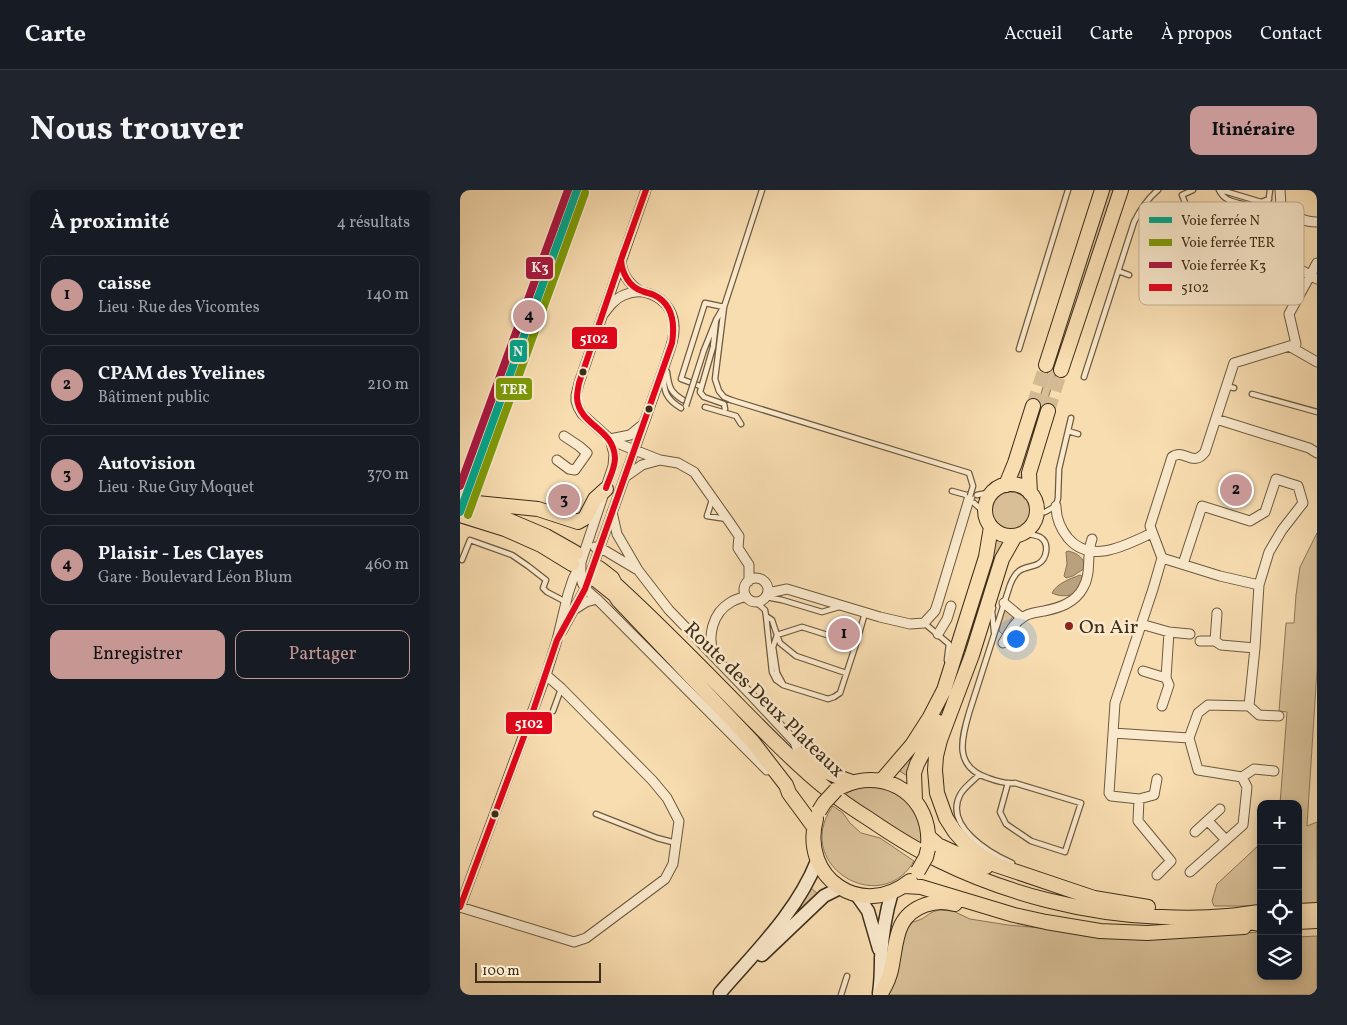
<!DOCTYPE html>
<html lang="fr">
<head>
<meta charset="utf-8">
<style>
  :root { --surface:#171b24; --page:#20242c; --text:#f1f3f6; --muted:#9ea1a6; --line:#363941; --accent:#c59692 }
  body { margin:0; font-family:Vollkorn,serif; background:var(--page); color:var(--text) }
  .controls { position:absolute; right:15px; bottom:15px; display:grid; overflow:hidden; border-radius:10px; box-shadow:0 2px 12px #0003 }
  .controls button { width:45px; height:45px; display:grid; place-items:center; padding:0; border:0; border-bottom:1px solid var(--line); background:var(--surface); color:var(--text); font:25px sans-serif }
  .scale { position:absolute; left:15px; bottom:12px; width:126px; box-sizing:border-box; padding-left:5px; border:2px solid #3e2d19; border-top:0; font-size:14px; line-height:18px; white-space:nowrap; color:#3e2d19; -webkit-text-stroke:4px #fae9cc; paint-order:stroke }
  .you { position:absolute; left:555px; top:448px; width:18px; height:18px; margin:-12px; border:4px solid #fff; border-radius:50%; background:#1a73e8; box-shadow:0 0 0 8px #1a73e833 }
  .badge { display:grid; place-items:center; width:32px; height:32px; border-radius:50%; background:var(--accent); color:#111; font-size:16px; font-weight:700 }
  .pin { position:absolute; translate:-50% -50%; border:2px solid #fff; box-shadow:0 1px 5px #0006 }
  .list { margin:0; padding:0; list-style:none }
  h2 { display:flex; justify-content:space-between; align-items:center; height:65px; margin:0; padding:0 20px; font-size:21px }
  h2 small { font-size:16px; font-weight:400; color:var(--muted) }
  .list li { display:grid; grid-template-columns:32px 1fr auto; gap:15px; align-items:center; box-sizing:border-box; height:80px; margin:0 10px 10px; padding:0 10px; border:1px solid var(--line); border-radius:10px }
  .list b { display:block; font-size:19px; white-space:nowrap }
  .list p { margin:0; font-size:16px; white-space:nowrap; color:var(--muted) }
  .list em { font-size:16px; font-style:normal; color:var(--muted) }
  .actions { display:flex; gap:10px; padding:15px 20px }
  .actions a { flex:1; padding:11px 0; border:1px solid var(--accent); border-radius:10px; text-align:center; font-size:18px; color:var(--accent) }
  .actions .main { background:var(--accent); color:#111 }
  .icon { flex:none; width:28px; height:28px; fill:none; stroke:currentColor; stroke-width:2; stroke-linecap:round; stroke-linejoin:round }
  .map { position:relative; flex:none; width:857px; height:805px; overflow:hidden; border-radius:10px }
  header { display:flex; align-items:center; gap:30px; box-sizing:border-box; height:70px; padding:0 25px; background:var(--surface); border-bottom:1px solid var(--line) }
  header strong { font-size:24px }
  nav { display:flex; gap:28px; margin-inline-start:auto; font-size:18px }
  .intro { display:flex; align-items:center; justify-content:space-between; box-sizing:border-box; height:120px; padding:0 30px }
  h1 { margin:0; font-size:35px }
  .button { padding:12px 22px; border-radius:10px; background:var(--accent); color:#111; font-size:18px; font-weight:700 }
  main { display:flex; gap:30px; padding:0 30px }
  aside { flex:1; background:var(--surface); border-radius:10px; box-shadow:0 2px 12px #0003 }
  .map>svg:first-child { display:block }
</style>
</head>
<body>
<header>
<strong>Carte</strong>
<nav><a>Accueil</a><a>Carte</a><a>À propos</a><a>Contact</a></nav>
</header>
<div class="intro"><h1>Nous trouver</h1><a class="button">Itinéraire</a></div>
<main>
<aside>
<h2>À proximité<small>4 résultats</small></h2>
<ul class="list">
<li><span class="badge">1</span><div><b>caisse</b><p>Lieu · Rue des Vicomtes</p></div><em>140 m</em></li>
<li><span class="badge">2</span><div><b>CPAM des Yvelines</b><p>Bâtiment public</p></div><em>210 m</em></li>
<li><span class="badge">3</span><div><b>Autovision</b><p>Lieu · Rue Guy Moquet</p></div><em>370 m</em></li>
<li><span class="badge">4</span><div><b>Plaisir - Les Clayes</b><p>Gare · Boulevard Léon Blum</p></div><em>460 m</em></li>
</ul>
<div class="actions"><a class="main">Enregistrer</a><a>Partager</a></div>
</aside>
<div class="map">
<svg width="857" height="805" viewBox="0 0 857 805">
  <rect width="100%" height="100%" fill="#f8ddb1"/>
  <filter id="stains"><feTurbulence type="fractalNoise" baseFrequency=".004" numOctaves="4"/><feColorMatrix values="0 0 0 0 .2 0 0 0 0 .09 0 0 0 0 .02 0 0 0 .5 -.17"/></filter>
  <radialGradient id="worn" r=".72"><stop offset=".6" stop-color="#630" stop-opacity="0"/><stop offset="1" stop-color="#630" stop-opacity=".3"/></radialGradient>
  <path fill="#d8bf97" stroke="#8b7658" d="M646,0H655L651,8L562,291L554,288Z
    M532 321a19 19 0 1 1 38 0a19 19 0 1 1-38 0Z
    M857,343V480L847,636L857,632V714H838V614H820L827,522L819,521L826,433H834L836,405L840,377Z
    M536,349L545,353L497,491L449,587L438,580L463,545Z
    M547,419L553,426L543,445L539,441V439L544,422Z
    M400,597C412,596 424,597 435,602C454,612 464,635 461,656L384,606L389,602Z
    M373,616L383,623L390,633L401,643L420,648L454,671C420,729 331,674 373,616Z
    M800,654H801V716H754L752,711L757,694Z
    M350,697L359,705L297,765Z
    M480,720L493,721L510,729L548,735L688,748L801,742V786H838V747L857,746V805H427V744C434,736 449,734 459,730C469,726 468,722 480,720Z"/>
  <path fill="#b9a17d" stroke="#887355" d="M608,361C617,363 625,368 625,378L613,386L606,388L604,386L607,374L606,362Z
    M620,385L622,386L623,390L616,404C608,406 600,407 592,403C597,393 610,389 620,385Z"/>
  <g fill="none" stroke-linecap="round" stroke-linejoin="round">
    <path stroke="#d3ba93" stroke-width="14" stroke-dasharray="14 7" stroke-linecap="butt" d="M573,216L586,175
      M588,221L601,180"/>
    <g stroke="#6c593f" stroke-width="7">
      <path id="lane" d="M733,0L722,5L730,25L734,29L757,38L767,44L791,51L800,44L807,22L810,0
        M761,0L801,12L809,9
        M799,26L807,12
        M759,38C769,39 780,44 790,44L794,41L799,26C795,13 777,15 767,9C763,7 761,4 759,0
        M658,81L669,85
        M256,130L253,157L240,202L244,207L264,214L265,219
        M559,159L608,0
        M244,160L256,130L263,118
        M207,182C209,197 210,202 223,210
        M204,184C203,201 206,209 221,218
        M624,187L674,32C680,20 687,9 698,0
        M240,196L221,189L245,113L264,117
        M766,196L774,198
        M792,204L857,222
        M271,210L264,207L259,201L255,189L264,117L302,0
        M245,217L276,226L281,234
        M608,241L618,244
        M492,301L510,306
        M517,305L532,302
        M252,310L247,326L267,329
        M514,313L525,323
        M576,323L585,322L596,316L598,308L599,279L611,228
        M2,370L10,350L52,365L68,376L86,390L83,398L87,402L106,412
        M306,407L322,410L362,422L379,417
        M296,412L305,420L306,426L312,430L317,445L342,437L396,454L405,423
        M533,418L532,421L534,442
        M306,426L312,482L316,490L323,495L368,509L374,507L380,503L396,454
        M464,433L489,454L487,470
        M317,445L320,453L336,466L386,483
        M317,445L313,457L317,483L323,494
        M93,521L101,499
        M519,585C513,591 504,597 500,605C484,636 529,663 552,673
        M548,593L540,622L546,634L571,651L605,662L621,613L555,593C546,594 536,591 528,588C494,577 501,550 509,523L550,395C552,390 555,384 559,381C564,377 572,377 578,374C587,369 590,353 580,347C575,345 569,344 564,343
        M136,624L197,648L216,653
        M381,805L387,786"/>
    </g>
    <g stroke="#6c593f" stroke-width="11">
      <path id="street" d="M186,0L119,193L116,205V211L118,217L122,224L150,249L162,255L200,270
        M820,0L821,15C831,25 842,32 857,32
        M812,64L857,89
        M161,71C162,84 169,94 180,101
        M829,156L857,172
        M756,229L849,258L857,263
        M150,249L170,245L181,236
        M97,270L109,279L115,280L127,263L119,256L104,246
        M165,287L182,275L200,270L218,273L234,282L268,330L279,346L278,358L289,375V391
        M596,316C596,329 600,338 608,348C631,375 666,355 692,343
        M152,322L157,344L178,380L209,420L291,505L335,552L338,561
        M135,357H139L176,379
        M702,368L760,386L799,395
        M723,374L742,316L790,331L805,322L816,289L838,296L843,313L822,340L809,362L799,395L795,458L789,516L748,515L738,523L729,548L738,580L782,587L787,597L783,635L730,682
        M121,375C120,394 122,397 137,409L307,580
        M284 400a12 12 0 1 1 24 0a12 12 0 1 1-24 0Z
        M308,403L327,399L420,427L450,434L464,433L475,421L478,412L510,306
        M544,413L562,428
        M115,419L126,412L137,409
        M757,423L755,451L761,455L795,458
        M681,434L709,442L730,444
        M102,441L125,399L205,174C209,161 215,149 214,136C213,111 187,95 164,105C154,109 148,118 142,126
        M478,444L487,429L491,416
        M740,451H755
        M543,453C549,443 554,432 565,426C570,423 577,422 584,421C599,418 615,413 623,398C632,383 626,365 632,349
        M254,466C247,447 252,423 271,412C276,409 281,408 286,406
        M683,481L706,488L709,442
        M702,516L709,495L706,488
        M789,516L799,525L819,526
        M653,543L729,548
        M782,587L794,579L814,581
        M679,609L694,605L697,589
        M748,631L766,650
        M735,642L760,619
        M697,685L711,671L678,631L679,609L651,606L649,603L655,513L693,399L702,368L690,336L712,267C724,258 733,278 745,262L774,173L836,154L829,124L857,73
        M0,717L86,485L97,450L108,404L113,389L121,372L153,276L154,264L150,249
        M0,717L114,752L126,748L205,689L213,674L219,631L207,608L192,590L101,498L86,485"/>
    </g>
    <g stroke="#3e2d19" stroke-width="15">
      <path id="secondary" d="M396,704L408,721L419,759
        M302,765L364,706L380,698
        M260,803C295,762 337,722 357,671
        M419,803C421,790 421,780 421,768C422,747 426,722 432,702"/>
    </g>
    <g stroke="#3e2d19" stroke-width="16">
      <path id="primary" d="M586,175L642,0
        M601,180L661,0
        M525 320a26 26 0 1 1 52 0a26 26 0 1 1-52 0Z
        M546,295L555,273L573,216
        M570,303L569,283L588,221
        M0,308L17,313L78,319L118,332L125,328L135,309L146,299
        M11,318L48,330L86,346L116,363
        M0,325L45,339L81,355L112,374
        M555,346L542,369L512,465L480,550L476,566L475,580L477,603L486,628L495,642L503,651L515,662L536,675L637,709
        M139,378L152,388L155,394C198,433 239,475 280,517C307,544 333,572 363,596C377,608 393,619 409,629C431,644 454,659 478,670C547,704 625,724 702,727C723,728 745,728 767,726C778,725 789,723 801,722
        M135,389L155,405L161,407
        M155,405L159,411L292,551L326,595L329,603L354,637
        M340,564C356,578 372,585 392,592
        M422,590L452,555L470,527L484,500L526,367L531,337
        M383,596C428,576 472,608 468,656
        M455,610L454,583L457,574L479,532
        M356,629C340,688 402,730 450,691
        M469,647L478,655L526,677
        M444,696L461,697L554,725L586,732L640,741L687,743L784,737
        M628,707L688,717
        M838,721L857,720
        M775,732H789L801,734
        M838,732L857,731
        M420,805C425,797 429,789 431,780C437,753 434,726 465,715C476,711 485,711 495,714"/>
    </g>
    <use href="#lane" stroke="#fae9cc" stroke-width="4.5"/>
    <use href="#street" stroke="#fae9cc" stroke-width="9"/>
    <use href="#secondary" stroke="#fae9cc" stroke-width="12"/>
    <use href="#primary" stroke="#f8ddb1" stroke-width="14"/>
    <g stroke="#6c593f" stroke-width="7" stroke-linecap="butt">
      <path id="lane-bridge" d="M271,210L509,283L513,296L510,306
        M226,216L244,160"/>
    </g>
    <g stroke="#3e2d19" stroke-width="16" stroke-linecap="butt">
      <path id="primary-bridge" d="M359,621L364,613L376,600
        M458,681L466,667L468,659"/>
    </g>
    <use href="#lane-bridge" stroke="#fae9cc" stroke-width="4.5"/>
    <use href="#primary-bridge" stroke="#f8ddb1" stroke-width="14"/>
    <g stroke="#fae9cc" stroke-width="10">
      <path id="bus-1" d="M146,298C149,289 155,278 155,268C154,238 119,236 117,208C117,204 118,198 119,193L164,61
        M0,717L69,533L97,450L125,399L212,153C215,134 213,114 194,105C190,103 186,103 182,101C169,97 162,83 161,70L186,0"/>
    </g>
    <use href="#bus-1" stroke="#e3051b" stroke-width="6"/>
    <g stroke="#fae9cc" stroke-width="11">
      <path id="rail-1" d="M0,322L117,0"/>
    </g>
    <g stroke="#fae9cc" stroke-width="11">
      <path id="rail-2" d="M8,325L125,3"/>
    </g>
    <g stroke="#fae9cc" stroke-width="11">
      <path id="rail-3" d="M0,296L108,0"/>
    </g>
    <use href="#rail-1" stroke="#00a88f" stroke-width="8"/>
    <use href="#rail-2" stroke="#7e9c08" stroke-width="8"/>
    <use href="#rail-3" stroke="#aa1743" stroke-width="8"/>
  </g>
  <g fill="#3e2d19" stroke="#fae9cc" stroke-width="2">
    <circle cx="123" cy="182" r="4.5"/>
    <circle cx="189" cy="219" r="4.5"/>
    <circle cx="35" cy="624" r="4.5"/>
  </g>
  <circle fill="#8f2418" stroke="#fae9cc" stroke-width="2" cx="609" cy="436" r="5"/>
  <g text-anchor="middle" stroke-width="5" stroke-linejoin="round" paint-order="stroke">
    <g font-size="20" fill="#3e2d19" stroke="#fae9cc" text-anchor="start">
      <text x="619" y="443">On Air</text>
    </g>
    <g font-size="20" fill="#3e2d19" stroke="#fae9cc">
      <text transform="translate(305 509) rotate(44)" y="7">Route des Deux Plateaux</text>
    </g>
  </g>
  <rect x="679" y="12" width="165" height="103" rx="8" fill="#fae9cc" stroke="#c2b196" stroke-width="1"/>
  <rect x="689" y="27" width="23" height="6" fill="#00a88f"/>
  <rect x="689" y="49" width="23" height="7" fill="#7e9c08"/>
  <rect x="689" y="72" width="23" height="6" fill="#aa1743"/>
  <rect x="689" y="94" width="23" height="7" fill="#e3051b"/>
  <g font-size="14" fill="#3e2d19">
    <text x="721" y="35">Voie ferrée N</text>
    <text x="721" y="57">Voie ferrée TER</text>
    <text x="721" y="80">Voie ferrée K3</text>
    <text x="721" y="102">5102</text>
  </g>
  <g stroke="#fae9cc" stroke-width="2">
    <rect x="65" y="66" width="29" height="24" rx="5" fill="#aa1743"/>
    <rect x="111" y="136" width="47" height="24" rx="5" fill="#e3051b"/>
    <rect x="49" y="149" width="19" height="24" rx="5" fill="#00a88f"/>
    <rect x="35" y="187" width="38" height="24" rx="5" fill="#7e9c08"/>
    <rect x="45" y="521" width="48" height="24" rx="5" fill="#e3051b"/>
  </g>
  <g font-size="14" text-anchor="middle" font-weight="bold" fill="#fff">
    <text x="80" y="82">K3</text>
    <text x="134" y="153">5102</text>
    <text x="58" y="166">N</text>
    <text x="54" y="204">TER</text>
    <text x="69" y="538">5102</text>
  </g>
  <rect width="100%" height="100%" filter="url(#stains)"/>
  <rect width="100%" height="100%" fill="url(#worn)"/>
</svg>
<div class="controls">
<button>+</button>
<button>−</button>
<button><svg class="icon" aria-label="locate" viewBox="0 0 24 24"><circle cx="12" cy="12" r="6"/><path d="M12 2v4M12 18v4M2 12h4M18 12h4"/></svg></button>
<button><svg class="icon" aria-label="layers" viewBox="0 0 24 24"><path d="M12 4l9 5-9 5-9-5zM3 14l9 5 9-5"/></svg></button>
</div>
<div class="scale">100 m</div>
<div class="you"></div>
<div class="pin badge" style="left:384px;top:444px">1</div>
<div class="pin badge" style="left:776px;top:300px">2</div>
<div class="pin badge" style="left:104px;top:310px">3</div>
<div class="pin badge" style="left:69px;top:126px">4</div>
</div>
</main>
</body>
</html>
